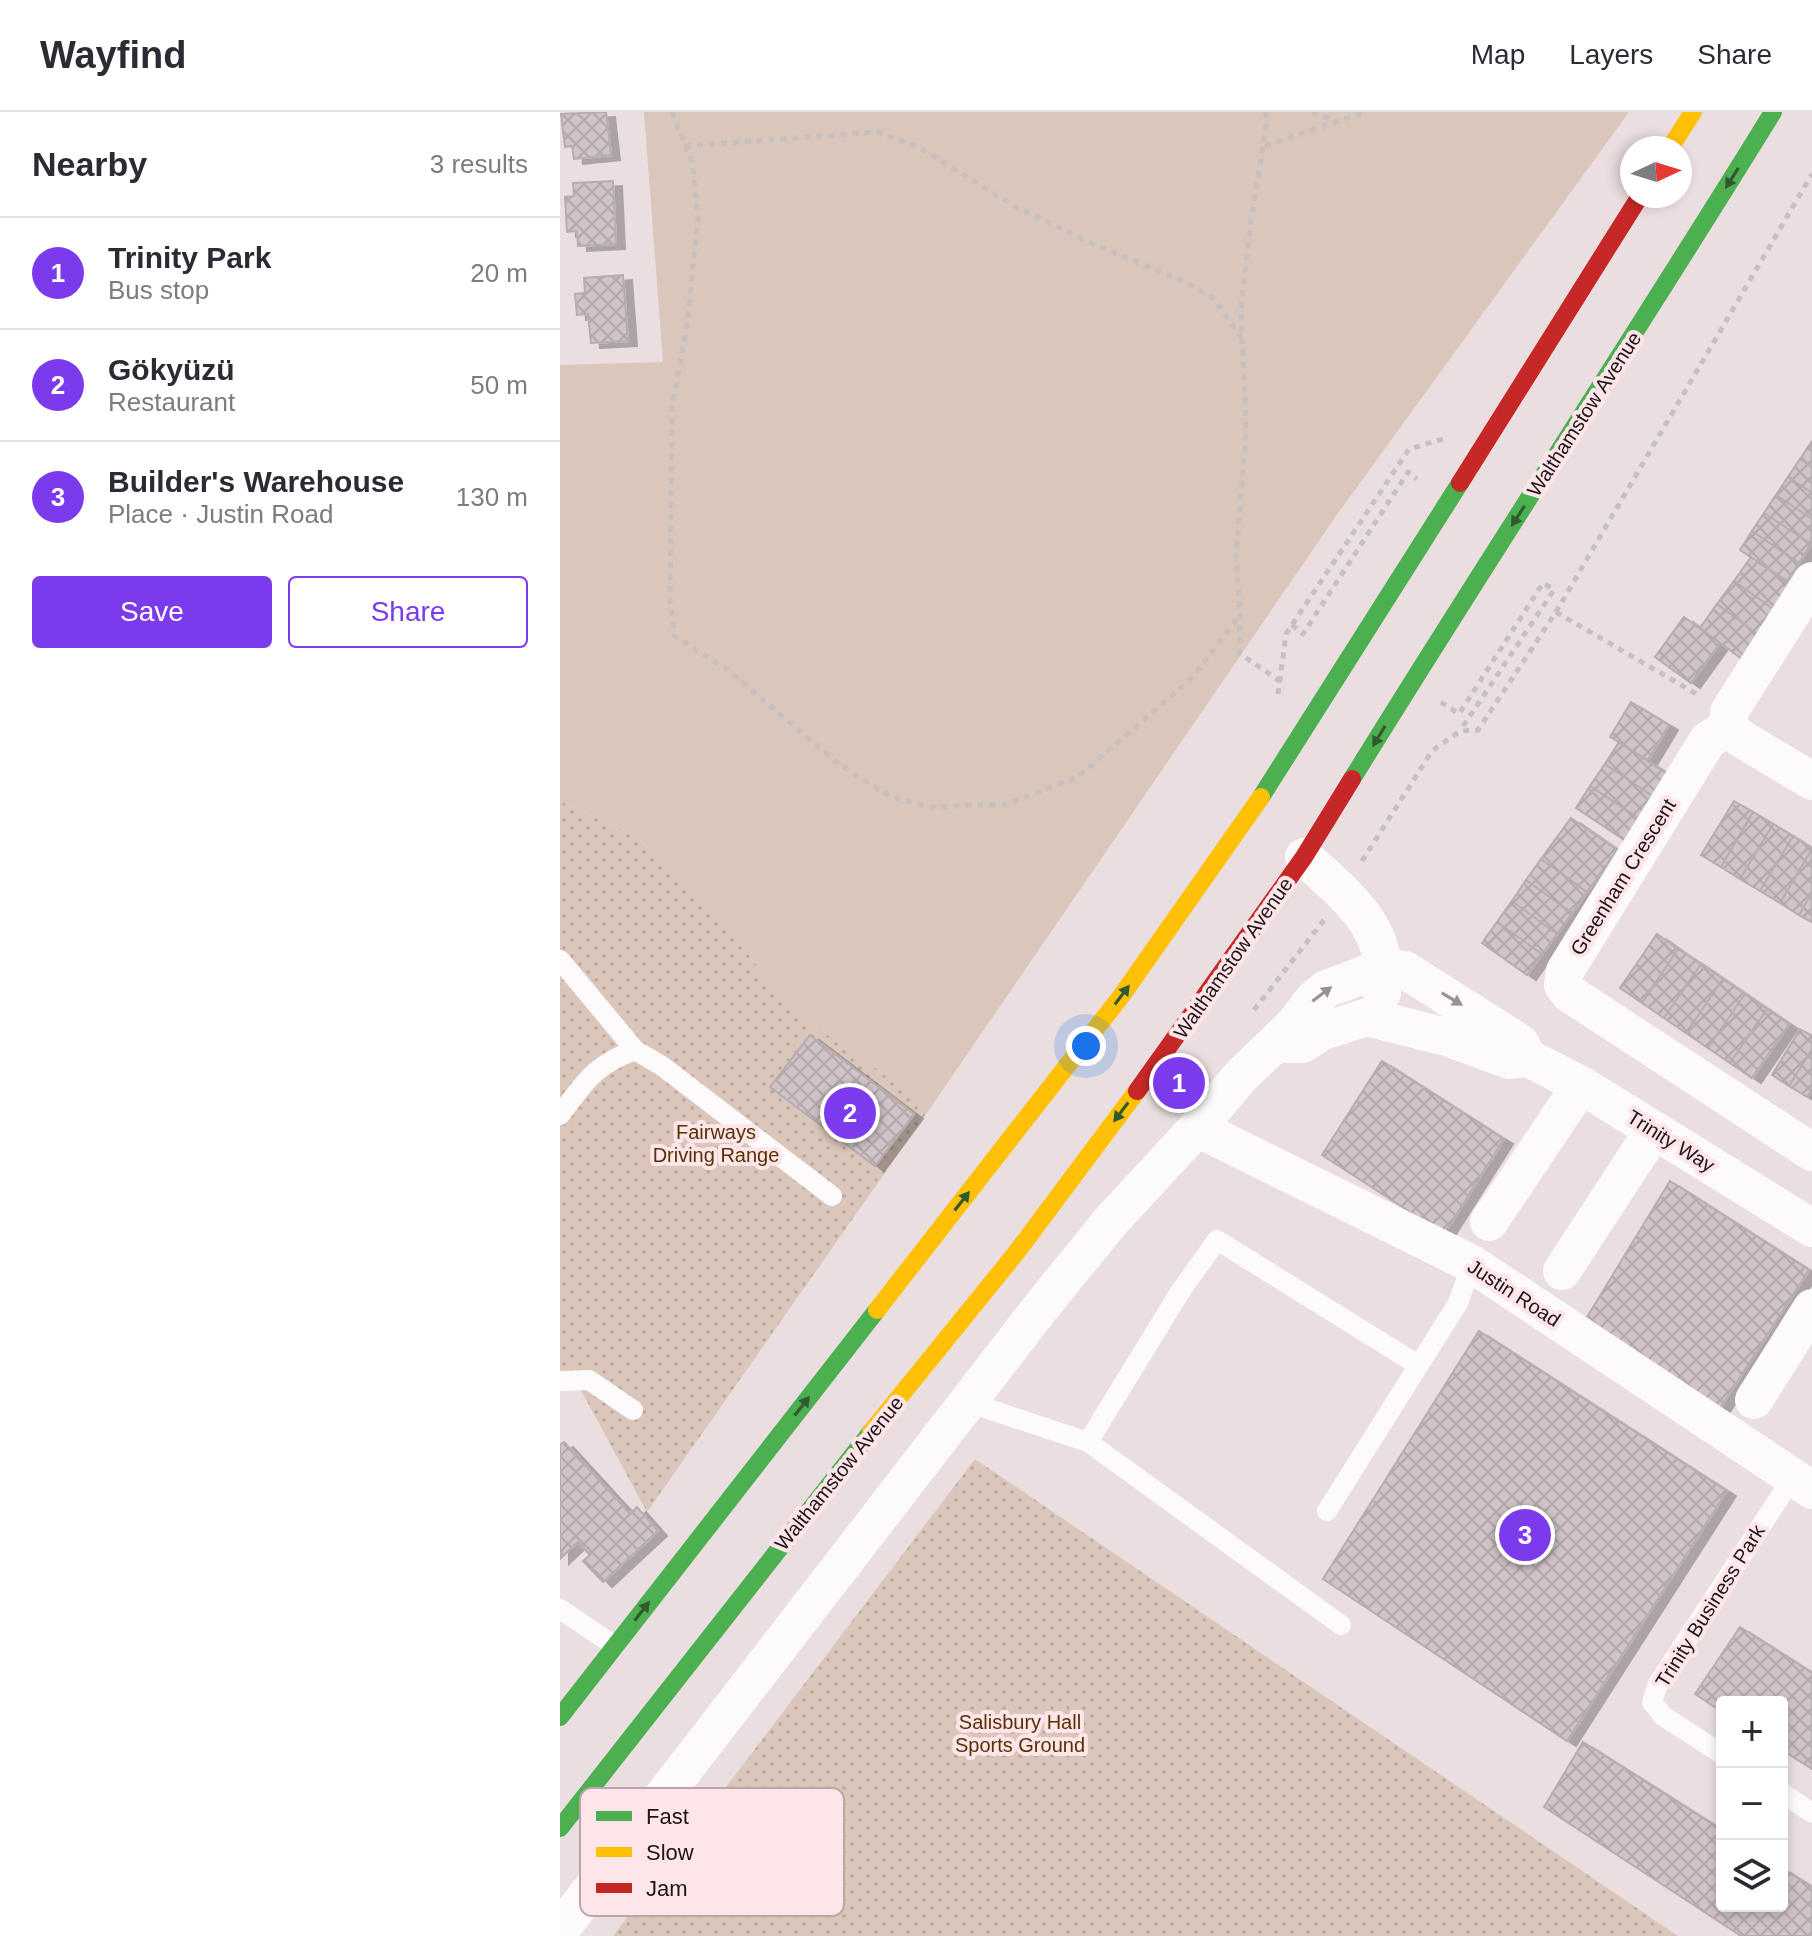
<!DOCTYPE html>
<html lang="en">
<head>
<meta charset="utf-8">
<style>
  :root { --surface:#fff; --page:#f7f7f7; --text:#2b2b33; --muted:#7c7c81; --line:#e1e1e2; --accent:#7c3aed }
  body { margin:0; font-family:Helvetica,sans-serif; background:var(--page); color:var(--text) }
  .controls { position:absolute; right:24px; bottom:24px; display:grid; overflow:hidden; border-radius:8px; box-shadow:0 4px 12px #0003 }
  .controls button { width:72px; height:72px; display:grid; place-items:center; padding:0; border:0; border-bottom:2px solid var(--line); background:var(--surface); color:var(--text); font:40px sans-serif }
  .compass { position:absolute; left:1060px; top:24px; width:72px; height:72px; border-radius:50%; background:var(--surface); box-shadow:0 4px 12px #0003; rotate:86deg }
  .you { position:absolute; left:526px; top:934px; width:28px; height:28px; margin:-20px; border:6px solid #fff; border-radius:50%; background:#1a73e8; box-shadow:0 0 0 12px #1a73e833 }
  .badge { display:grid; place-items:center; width:52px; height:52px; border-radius:50%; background:var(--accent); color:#fff; font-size:26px; font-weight:700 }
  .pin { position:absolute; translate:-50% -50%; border:4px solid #fff; box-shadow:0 2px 8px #0006 }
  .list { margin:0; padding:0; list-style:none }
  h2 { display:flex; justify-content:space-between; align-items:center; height:104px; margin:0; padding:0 32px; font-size:34px }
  h2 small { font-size:26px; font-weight:400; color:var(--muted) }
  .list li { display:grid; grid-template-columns:52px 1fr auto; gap:24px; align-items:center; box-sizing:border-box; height:112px; padding:0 32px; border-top:2px solid var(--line) }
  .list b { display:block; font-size:30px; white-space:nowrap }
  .list p { margin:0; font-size:26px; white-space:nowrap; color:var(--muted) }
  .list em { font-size:26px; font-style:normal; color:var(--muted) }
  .actions { display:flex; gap:16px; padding:24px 32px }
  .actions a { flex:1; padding:18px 0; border:2px solid var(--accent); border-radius:8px; text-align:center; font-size:28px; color:var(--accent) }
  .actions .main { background:var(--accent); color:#fff }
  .icon { flex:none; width:44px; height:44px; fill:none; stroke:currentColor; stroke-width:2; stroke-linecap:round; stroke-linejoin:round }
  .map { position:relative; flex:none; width:1252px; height:1824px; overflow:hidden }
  header { display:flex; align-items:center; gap:48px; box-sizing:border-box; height:112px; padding:0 40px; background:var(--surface); border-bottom:2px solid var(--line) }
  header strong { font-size:38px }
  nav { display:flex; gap:44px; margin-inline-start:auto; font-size:28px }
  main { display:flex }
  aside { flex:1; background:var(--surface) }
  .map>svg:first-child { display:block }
</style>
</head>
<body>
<header>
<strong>Wayfind</strong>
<nav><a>Map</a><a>Layers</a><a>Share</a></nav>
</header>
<main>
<aside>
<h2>Nearby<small>3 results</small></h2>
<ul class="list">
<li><span class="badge">1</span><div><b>Trinity Park</b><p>Bus stop</p></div><em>20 m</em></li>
<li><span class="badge">2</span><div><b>Gökyüzü</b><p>Restaurant</p></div><em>50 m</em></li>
<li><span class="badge">3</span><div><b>Builder's Warehouse</b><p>Place · Justin Road</p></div><em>130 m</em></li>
</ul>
<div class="actions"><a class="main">Save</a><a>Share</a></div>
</aside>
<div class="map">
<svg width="1252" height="1824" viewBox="0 0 1252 1824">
  <defs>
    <pattern id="park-dots" width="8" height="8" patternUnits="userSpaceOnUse" patternTransform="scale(2)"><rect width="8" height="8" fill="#dac6ba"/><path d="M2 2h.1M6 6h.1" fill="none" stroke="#bba99f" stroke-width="1.8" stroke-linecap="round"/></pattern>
    <pattern id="building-cross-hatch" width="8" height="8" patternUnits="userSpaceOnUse" patternTransform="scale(2)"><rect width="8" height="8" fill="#d0c4c9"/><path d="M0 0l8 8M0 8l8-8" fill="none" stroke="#b2a8ac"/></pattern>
    <filter id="shadow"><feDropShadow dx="9" dy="5" stdDeviation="0" flood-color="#0004"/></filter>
  </defs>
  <rect width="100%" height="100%" fill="#eadee0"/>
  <path fill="#dac6ba" d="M84,0H1069L776,404L371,995L226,894L180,831L77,725L0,689V253L103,250Z"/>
  <path fill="url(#park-dots)" d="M0,689L77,725L180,831L226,894L371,995L87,1400L11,1260H0Z
    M415,1347L1118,1824H53Z"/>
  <path fill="url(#building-cross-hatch)" stroke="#b6adb0" stroke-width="2" filter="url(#shadow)" d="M46,0L51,43L14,47L12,34L5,35L1,2Z
    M53,69L56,132L18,134L17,119L7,120L5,85L14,84L13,71Z
    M63,163L68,229L31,231L28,202L17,203L15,182L25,181L24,166Z
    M1252,329V355L1240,347Z
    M1240,347L1252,355V381L1228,365Z
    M1228,365L1252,381V407L1216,383Z
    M1216,383L1252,407L1251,432L1204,401Z
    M1204,401L1251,432L1239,451L1192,419Z
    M1192,419L1239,451L1227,469L1180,438Z
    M1191,445L1238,479L1220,502L1174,469Z
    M1174,469L1220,502L1203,526L1157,492Z
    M1157,492L1203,526L1186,550L1140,516Z
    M1124,505L1160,531L1131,571L1095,545Z
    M1071,590L1109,613L1088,648L1050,625Z
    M1059,630L1109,663L1094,685L1045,652Z
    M1045,652L1094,685L1080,707L1030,674Z
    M1030,674L1080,707L1066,729L1016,696Z
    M1174,689L1193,700L1161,755L1141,743Z
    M1193,700L1213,712L1180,767L1161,755Z
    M1011,706L1057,738L1027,780L981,747Z
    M1213,712L1233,724L1200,779L1180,767Z
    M1233,724L1252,737L1220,791L1200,779Z
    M1252,737V781L1239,803L1220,791Z
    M981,747L1027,780L1012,801L966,768Z
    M966,768L1012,801L997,822L952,789Z
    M1252,781V810L1239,803Z
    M952,789L997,822L982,842L937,810Z
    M937,810L982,842L967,863L922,831Z
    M1097,822L1118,837L1082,891L1060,876Z
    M1118,837L1141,852L1104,906L1082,891Z
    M1141,852L1163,867L1126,921L1104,906Z
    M1163,867L1185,882L1148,936L1126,921Z
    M1185,882L1207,897L1170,951L1148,936Z
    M1207,897L1229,912L1192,966L1170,951Z
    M1240,917L1252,924V937L1229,974L1212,963Z
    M250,923L354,1002L315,1054L210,975Z
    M1252,937V978L1247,985L1229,974Z
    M822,949L944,1027L884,1122L762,1043Z
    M1110,1069L1249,1158L1157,1301L1021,1215Z
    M919,1219L1167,1379L1007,1629L763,1467Z
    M4,1330L70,1402L77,1395L98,1419L43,1470L23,1449L30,1443L18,1430L0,1447V1333Z
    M1180,1515L1252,1561V1657L1222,1638V1590H1162V1600L1135,1582Z
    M1023,1630L1162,1718V1794H1222V1756L1252,1775V1824H1181L984,1695Z"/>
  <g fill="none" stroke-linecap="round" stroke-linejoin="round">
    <path stroke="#c6c0c1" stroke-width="5" stroke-dasharray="6 6" stroke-linecap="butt" d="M112,0L132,50L138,105L127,213L112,296L110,489L115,524L168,558L280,653L331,685L371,695L447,692L519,664L631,567L680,503
      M705,0L707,8L691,109L681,196L686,320L676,444L680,503L679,541L721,570
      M752,0L777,10
      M125,34L318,20L360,36L456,95L531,131L627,171L654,187L682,226
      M705,34L806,0
      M996,500L1140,584
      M732,513L743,522L848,360L857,367
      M718,582L726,522L849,337L883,327
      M881,590L899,602L983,471L994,478L900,619
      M802,749L872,639L900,619L918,618L996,500L1252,62
      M694,898L764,808"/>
    <path stroke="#fcfafa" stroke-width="20" d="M0,848L75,938
      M0,1003C25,970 34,953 75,938L102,954L272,1084
      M0,1269L29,1268L73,1298
      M407,1290L528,1330L620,1180L657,1128L858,1253
      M528,1330L781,1513
      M767,1399L898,1191L912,1152
      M0,1497L55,1534
      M1162,1642L1103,1604L1092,1590L1098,1572L1233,1365
      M1222,1681L1252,1701"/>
    <path stroke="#fcfafa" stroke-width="38" d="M1252,469L1169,600L1168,616L1182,627L1252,669
      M1168,616L1148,628L1005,859L1003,873L1010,882L1252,1040
      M744,745C786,784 832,816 822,881
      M716,932H743L761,920L807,905L886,925L949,948L968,946L1021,973L1252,1116
      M637,1016L912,1152L1252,1378
      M929,1110L1021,973
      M1002,1159L1094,1018
      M1194,1288L1252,1196
      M0,1818L481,1195L551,1109L637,1016L681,964L733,914L753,888L766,877L823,856L845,858L960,931L968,946"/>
    <path stroke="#4caf50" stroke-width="18" d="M792,667C930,443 1075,224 1213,0
      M701,685L900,371
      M0,1605L317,1198
      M0,1716L311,1320"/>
    <path stroke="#ffc107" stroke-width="18" d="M1110,36L1133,0
      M317,1198L562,883L701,685
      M311,1320L456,1141L577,979"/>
    <path stroke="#c62828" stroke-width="18" d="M900,371L1080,84
      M577,979L744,745L792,667"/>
  </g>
  <defs><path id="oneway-solid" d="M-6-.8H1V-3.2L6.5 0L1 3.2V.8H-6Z" transform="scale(2)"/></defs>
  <g fill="#325a30">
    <use href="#oneway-solid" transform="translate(1172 66) rotate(122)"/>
    <use href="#oneway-solid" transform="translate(958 404) rotate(123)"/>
    <use href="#oneway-solid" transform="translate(819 624) rotate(121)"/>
    <use href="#oneway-solid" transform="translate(562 883) rotate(-53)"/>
    <use href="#oneway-solid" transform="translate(561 1000) rotate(127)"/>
    <use href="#oneway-solid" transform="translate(402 1089) rotate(-52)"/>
    <use href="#oneway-solid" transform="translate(242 1294) rotate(-52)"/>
    <use href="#oneway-solid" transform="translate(82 1499) rotate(-52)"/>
  </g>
  <g fill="#989293">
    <use href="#oneway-solid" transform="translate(762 882) rotate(-37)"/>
    <use href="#oneway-solid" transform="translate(892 887) rotate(31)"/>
  </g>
  <g text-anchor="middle" stroke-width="8" stroke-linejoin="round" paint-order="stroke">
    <g font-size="20" fill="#1d1416" stroke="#fee5e9">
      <text transform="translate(1024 302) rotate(-57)" y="7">Walthamstow Avenue</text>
      <text transform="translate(1063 765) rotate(-58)" y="7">Greenham Crescent</text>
      <text transform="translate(673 846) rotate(-55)" y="7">Walthamstow Avenue</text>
      <text transform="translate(1111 1029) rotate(32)" y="7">Trinity Way</text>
      <text transform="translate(954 1181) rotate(33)" y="7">Justin Road</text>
      <text transform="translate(279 1361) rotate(-51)" y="7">Walthamstow Avenue</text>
      <text transform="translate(1150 1494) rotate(-58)" y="7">Trinity Business Park</text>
    </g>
    <g font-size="20" fill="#563102" stroke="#fee5e9">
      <text x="156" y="1027">Fairways<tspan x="156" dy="23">Driving Range</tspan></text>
      <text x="460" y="1617">Salisbury Hall<tspan x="460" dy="23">Sports Ground</tspan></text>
    </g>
  </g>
  <rect x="20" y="1676" width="264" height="128" rx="12" fill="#fee5e9" stroke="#baa6aa" stroke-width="2"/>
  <rect x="36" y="1699" width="36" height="10" fill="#4caf50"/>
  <rect x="36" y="1735" width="36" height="10" fill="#ffc107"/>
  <rect x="36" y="1771" width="36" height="10" fill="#c62828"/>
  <g font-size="22" fill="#1d1416">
    <text x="86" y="1712">Fast</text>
    <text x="86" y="1748">Slow</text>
    <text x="86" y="1784">Jam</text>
  </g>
</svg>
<div class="controls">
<button>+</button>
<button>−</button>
<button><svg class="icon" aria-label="layers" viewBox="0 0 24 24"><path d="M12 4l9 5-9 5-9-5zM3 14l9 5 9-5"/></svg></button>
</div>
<svg class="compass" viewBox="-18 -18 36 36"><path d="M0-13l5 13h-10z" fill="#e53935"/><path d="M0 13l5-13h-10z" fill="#7c7c81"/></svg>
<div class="you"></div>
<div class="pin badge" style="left:619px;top:971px">1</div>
<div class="pin badge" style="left:290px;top:1001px">2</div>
<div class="pin badge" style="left:965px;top:1423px">3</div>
</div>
</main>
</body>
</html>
